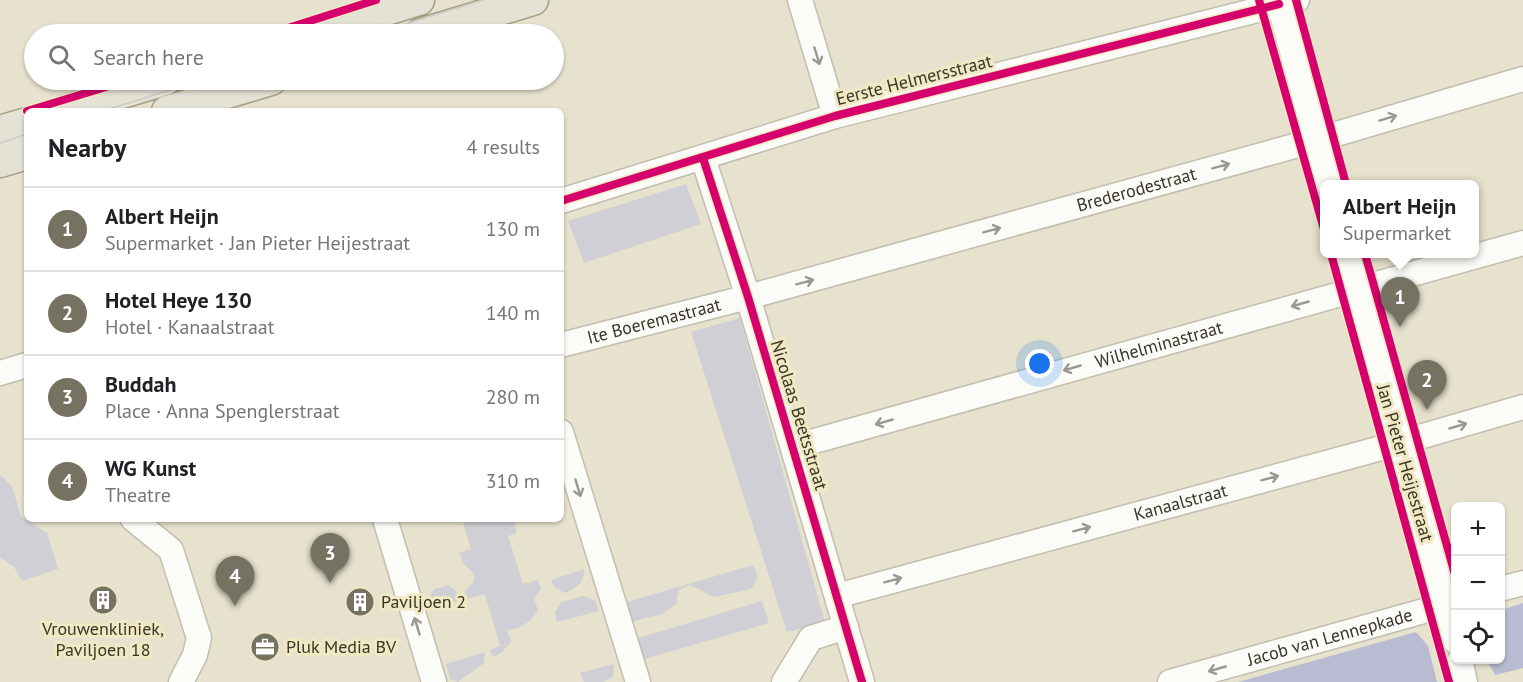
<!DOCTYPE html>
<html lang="en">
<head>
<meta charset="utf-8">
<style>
  :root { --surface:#fff; --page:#f2f2f2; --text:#202124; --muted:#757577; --line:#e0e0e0; --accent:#767261 }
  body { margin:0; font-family:"PT Sans",sans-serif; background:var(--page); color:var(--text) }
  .controls { position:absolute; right:18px; bottom:18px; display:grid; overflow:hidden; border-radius:9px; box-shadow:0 2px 4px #0004 }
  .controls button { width:54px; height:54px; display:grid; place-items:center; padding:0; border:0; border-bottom:2px solid var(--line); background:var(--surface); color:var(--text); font:30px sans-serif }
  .you { position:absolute; left:1040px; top:364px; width:21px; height:21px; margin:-15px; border:4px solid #fff; border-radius:50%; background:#1a73e8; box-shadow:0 0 0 9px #1a73e833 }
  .badge { display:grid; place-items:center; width:39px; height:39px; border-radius:50%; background:var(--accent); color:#fff; font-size:20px; font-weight:700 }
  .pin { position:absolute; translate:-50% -50px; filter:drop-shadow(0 2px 3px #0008) }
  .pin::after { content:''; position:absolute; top:32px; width:21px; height:18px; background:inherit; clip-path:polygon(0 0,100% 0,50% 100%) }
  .popup { position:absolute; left:1320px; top:180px; width:159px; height:78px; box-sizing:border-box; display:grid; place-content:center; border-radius:9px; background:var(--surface); filter:drop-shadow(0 2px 4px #0005); font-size:20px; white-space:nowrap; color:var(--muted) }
  .popup b { font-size:22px; color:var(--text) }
  .popup::after { content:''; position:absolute; left:50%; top:100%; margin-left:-12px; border:12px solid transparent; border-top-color:var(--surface) }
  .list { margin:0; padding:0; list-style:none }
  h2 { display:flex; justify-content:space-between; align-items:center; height:78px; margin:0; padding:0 24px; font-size:26px }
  h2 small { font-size:20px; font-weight:400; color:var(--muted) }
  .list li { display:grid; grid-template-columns:39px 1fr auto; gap:18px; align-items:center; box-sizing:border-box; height:84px; padding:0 24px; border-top:2px solid var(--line) }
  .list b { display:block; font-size:22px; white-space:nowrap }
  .list p { margin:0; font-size:20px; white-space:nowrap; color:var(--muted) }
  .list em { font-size:20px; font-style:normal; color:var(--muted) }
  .icon { flex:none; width:33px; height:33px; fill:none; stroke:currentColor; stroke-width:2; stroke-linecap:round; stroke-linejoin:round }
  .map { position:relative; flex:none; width:1523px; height:682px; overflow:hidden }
  .search { position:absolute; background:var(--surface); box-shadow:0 2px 4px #0004; left:24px; top:24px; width:540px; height:66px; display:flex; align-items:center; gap:15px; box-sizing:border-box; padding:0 21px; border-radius:33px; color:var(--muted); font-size:22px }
  .panel { position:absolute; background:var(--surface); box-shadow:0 2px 4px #0004; left:24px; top:108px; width:540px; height:414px; border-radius:9px }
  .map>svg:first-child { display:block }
</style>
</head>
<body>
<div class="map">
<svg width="1523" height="682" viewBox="0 0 1523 682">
  <rect width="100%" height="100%" fill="#e6e2ce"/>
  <path fill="#cfcfd5" d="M686,184L701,224L584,263L568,221Z
    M740,318L825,623L787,632L691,332Z
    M0,475L12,486L21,517L47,533L58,569L22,581L14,567L0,557Z
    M462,519H514L517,533L508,536L523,584L538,580L541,589L534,599L538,610C532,621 520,630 507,630L511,642L502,652L493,657L490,650L500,646L485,594L467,599L465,590L474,582V574L464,564L459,553L471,549Z
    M753,565L758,577L751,589L714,597L690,585L679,590L676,604L663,614L626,623L620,604Z
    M584,569C584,584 577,587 565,593L554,587L551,580Z
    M449,585L456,591L459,601L431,608L429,597L434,589Z
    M583,596L595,601L599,611L557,622L555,612L562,602Z
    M762,601L769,623L644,659L635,639Z
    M485,652L484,663L458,682L450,679L446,664Z
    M614,664L613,677L603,682H584L580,673Z"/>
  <path fill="#b8bbd2" d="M1523,603V668L1495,675L1489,666L1437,682H1238L1416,632C1443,663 1463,660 1500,660L1501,610Z"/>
  <path fill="#e6e2ce" d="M1419,631L1429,642L1456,635V660H1487L1495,675L1492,676L1488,670L1437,682L1428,646L1416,632Z"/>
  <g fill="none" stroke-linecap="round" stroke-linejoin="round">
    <g stroke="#c2beae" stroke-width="27">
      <g id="minor">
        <path d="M800,0L835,116"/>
        <path d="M1278,0L1328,184"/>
        <path d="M703,158L748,297L862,682"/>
        <path d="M561,201L835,116L1297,0"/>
        <path d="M1347,254L1456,642"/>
        <path id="s1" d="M561,345L748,297L1316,140L1523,79"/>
        <path d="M0,373L27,365"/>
        <path d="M561,432L638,682"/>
        <path id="s2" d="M793,447L1523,243"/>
        <path d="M133,519L171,550L199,638L195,655L181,682"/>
        <path d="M385,519L434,682"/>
        <path d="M1500,589L1523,583"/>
        <path id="s3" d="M837,596L1385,447L1523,407"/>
        <path d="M1460,660L1465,682"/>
        <path d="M784,682L811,638L846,627"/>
        <path id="s4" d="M1170,682L1456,602"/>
      </g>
    </g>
    <g stroke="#a49e83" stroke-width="33">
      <path id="major" d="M309,34L419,0
        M420,34L533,0
        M64,111L165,80
        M167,111L271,80
        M0,131L27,123
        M0,162L27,154"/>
    </g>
    <use href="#minor" stroke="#fbfbf8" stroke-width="24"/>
    <use href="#major" stroke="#e4e1d5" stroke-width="30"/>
    <path stroke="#cccbc6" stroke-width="1.5" d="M348,34L381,24
      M373,34L483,0
      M196,90L228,80
      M102,111L203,80
      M0,143L27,134"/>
    <g stroke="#f1e8c4" stroke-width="11">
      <path id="cycleway" d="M1259,0L1325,233
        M1296,0L1346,184
        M269,34L376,0
        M27,111L129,80
        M703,158L748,297L862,682
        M561,201L835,116L1279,4
        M1331,254L1449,682
        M1365,254L1456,578"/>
    </g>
    <use href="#cycleway" stroke="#d6006c" stroke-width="8"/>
  </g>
  <defs><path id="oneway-shaft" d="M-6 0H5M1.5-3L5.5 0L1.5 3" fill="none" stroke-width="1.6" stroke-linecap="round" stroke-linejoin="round" transform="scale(1.5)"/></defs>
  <g stroke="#9a9890">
    <use href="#oneway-shaft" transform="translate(817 56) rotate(73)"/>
    <use href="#oneway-shaft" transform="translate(1388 118) rotate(-17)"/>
    <use href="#oneway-shaft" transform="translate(1221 166) rotate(-15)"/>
    <use href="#oneway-shaft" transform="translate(992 230) rotate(-15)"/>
    <use href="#oneway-shaft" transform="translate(805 282) rotate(-15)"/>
    <use href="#oneway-shaft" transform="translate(1300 304) rotate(164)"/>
    <use href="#oneway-shaft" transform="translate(1072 368) rotate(164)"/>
    <use href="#oneway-shaft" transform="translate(884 422) rotate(164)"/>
    <use href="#oneway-shaft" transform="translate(1458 426) rotate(-16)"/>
    <use href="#oneway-shaft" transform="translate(1270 478) rotate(-15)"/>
    <use href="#oneway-shaft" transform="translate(578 488) rotate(73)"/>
    <use href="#oneway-shaft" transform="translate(1082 529) rotate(-15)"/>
    <use href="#oneway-shaft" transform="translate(893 580) rotate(-15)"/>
    <use href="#oneway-shaft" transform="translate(417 626) rotate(-107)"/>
    <use href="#oneway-shaft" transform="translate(1217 669) rotate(164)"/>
  </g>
  <defs>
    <g id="building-disc" transform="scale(1.5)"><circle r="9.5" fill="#767261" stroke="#f1e8c4"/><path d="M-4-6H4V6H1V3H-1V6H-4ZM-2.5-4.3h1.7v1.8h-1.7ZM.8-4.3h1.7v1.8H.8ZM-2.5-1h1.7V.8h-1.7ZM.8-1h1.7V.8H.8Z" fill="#fff"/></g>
    <g id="office-disc" transform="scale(1.5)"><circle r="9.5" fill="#767261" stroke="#f1e8c4"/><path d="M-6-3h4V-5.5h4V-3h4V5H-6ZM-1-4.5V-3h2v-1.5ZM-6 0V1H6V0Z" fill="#fff"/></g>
  </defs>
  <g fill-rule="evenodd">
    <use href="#building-disc" x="103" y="600"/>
    <use href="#building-disc" x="360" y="602"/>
    <use href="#office-disc" x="265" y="647"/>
  </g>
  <g text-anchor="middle" stroke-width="6" stroke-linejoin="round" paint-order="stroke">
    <g font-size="18" fill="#393527" stroke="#f1e8c4">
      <text transform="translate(914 80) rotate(-14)" y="6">Eerste Helmersstraat</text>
      <text dy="6" stroke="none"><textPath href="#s1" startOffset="596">Brederodestraat</textPath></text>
      <text dy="6" stroke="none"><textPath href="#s1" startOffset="96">Ite Boeremastraat</textPath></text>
      <text dy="6" stroke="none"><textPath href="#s2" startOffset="380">Wilhelminastraat</textPath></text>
      <text transform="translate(799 415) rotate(73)" y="6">Nicolaas Beetsstraat</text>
      <text transform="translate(1405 463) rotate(74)" y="6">Jan Pieter Heijestraat</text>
      <text dy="6" stroke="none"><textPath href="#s3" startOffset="356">Kanaalstraat</textPath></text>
      <text dy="6" stroke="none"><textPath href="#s4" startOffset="166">Jacob van Lennepkade</textPath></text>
    </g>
    <g font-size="18" fill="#393527" stroke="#f1e8c4" text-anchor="start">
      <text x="381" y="608">Paviljoen 2</text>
      <text x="103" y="635" text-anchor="middle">Vrouwenkliniek,<tspan x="103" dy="21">Paviljoen 18</tspan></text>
      <text x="286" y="653">Pluk Media BV</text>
    </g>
  </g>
</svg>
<div class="controls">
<button>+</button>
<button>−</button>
<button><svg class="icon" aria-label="locate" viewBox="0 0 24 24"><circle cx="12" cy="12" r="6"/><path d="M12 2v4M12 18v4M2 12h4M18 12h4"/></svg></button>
</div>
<div class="you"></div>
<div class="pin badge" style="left:1400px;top:327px">1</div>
<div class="popup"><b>Albert Heijn</b>Supermarket</div>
<div class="pin badge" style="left:1427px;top:410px">2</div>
<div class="pin badge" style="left:330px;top:583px">3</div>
<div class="pin badge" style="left:235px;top:606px">4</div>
<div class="search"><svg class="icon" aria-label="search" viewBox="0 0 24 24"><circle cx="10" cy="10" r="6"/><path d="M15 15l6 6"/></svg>Search here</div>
<section class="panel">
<h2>Nearby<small>4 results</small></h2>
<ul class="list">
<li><span class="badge">1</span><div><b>Albert Heijn</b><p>Supermarket · Jan Pieter Heijestraat</p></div><em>130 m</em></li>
<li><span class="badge">2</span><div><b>Hotel Heye 130</b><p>Hotel · Kanaalstraat</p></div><em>140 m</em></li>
<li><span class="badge">3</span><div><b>Buddah</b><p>Place · Anna Spenglerstraat</p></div><em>280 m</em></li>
<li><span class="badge">4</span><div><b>WG Kunst</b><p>Theatre</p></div><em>310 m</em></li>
</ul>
</section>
</div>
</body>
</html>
